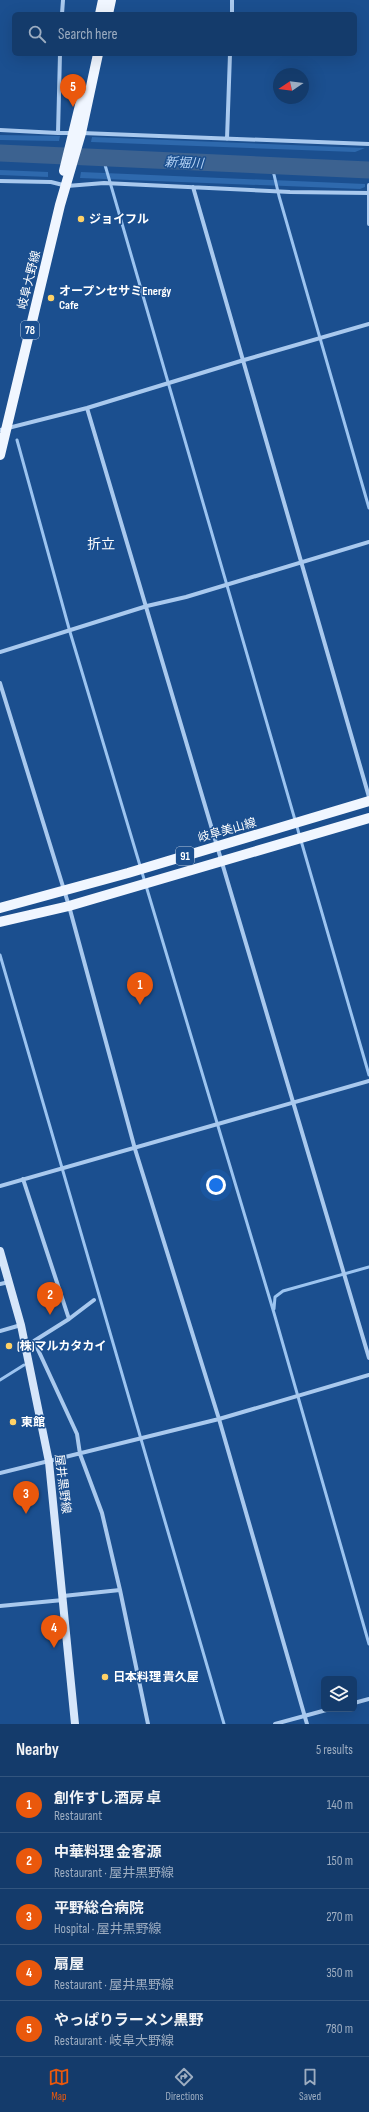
<!DOCTYPE html>
<html lang="en">
<head>
<meta charset="utf-8">
<style>
  :root { --surface:#143b6b; --page:#214673; --text:#f1f3f6; --muted:#9dadc1; --line:#33557e; --accent:#ea580c }
  body { margin:0; font-family:"Sofia Sans Condensed","Noto Sans JP",sans-serif; background:var(--page); color:var(--text) }
  .controls { position:absolute; right:12px; bottom:12px; display:grid; overflow:hidden; border-radius:6px; box-shadow:0 4px 16px #0002 }
  .controls button { width:36px; height:36px; display:grid; place-items:center; padding:0; border:0; border-bottom:1px solid var(--line); background:var(--surface); color:var(--text); font:20px sans-serif }
  .compass { position:absolute; left:273px; top:68px; width:36px; height:36px; border-radius:50%; background:var(--surface); box-shadow:0 4px 16px #0002; rotate:257deg }
  .you { position:absolute; left:216px; top:1185px; width:14px; height:14px; margin:-10px; border:3px solid #fff; border-radius:50%; background:#1a73e8; box-shadow:0 0 0 6px #1a73e833 }
  .badge { display:grid; place-items:center; width:26px; height:26px; border-radius:50%; background:var(--accent); color:#fff; font-size:13px; font-weight:700 }
  .pin { position:absolute; translate:-50% -33px; filter:drop-shadow(0 1px 2px #0008) }
  .pin::after { content:''; position:absolute; top:21px; width:14px; height:12px; background:inherit; clip-path:polygon(0 0,100% 0,50% 100%) }
  .list { margin:0; padding:0; list-style:none }
  h2 { display:flex; justify-content:space-between; align-items:center; height:52px; margin:0; padding:0 16px; font-size:17px }
  h2 small { font-size:13px; font-weight:400; color:var(--muted) }
  .list li { display:grid; grid-template-columns:26px 1fr auto; gap:12px; align-items:center; box-sizing:border-box; height:56px; padding:0 16px; border-top:1px solid var(--line) }
  .list b { display:block; font-size:15px; white-space:nowrap }
  .list p { margin:0; font-size:13px; white-space:nowrap; color:var(--muted) }
  .list em { font-size:13px; font-style:normal; color:var(--muted) }
  .icon { flex:none; width:22px; height:22px; fill:none; stroke:currentColor; stroke-width:2; stroke-linecap:round; stroke-linejoin:round }
  .map { position:relative; flex:none; width:369px; height:1724px; overflow:hidden }
  .search { position:absolute; background:var(--surface); box-shadow:0 4px 16px #0002; left:12px; right:12px; top:12px; height:44px; display:flex; align-items:center; gap:10px; box-sizing:border-box; padding:0 14px; border-radius:6px; color:var(--muted); font-size:15px }
  .sheet { height:332px; background:var(--surface) }
  nav { display:flex; justify-content:space-around; align-items:center; box-sizing:border-box; height:56px; border-top:1px solid var(--line); background:var(--surface); font-size:11px; color:var(--muted) }
  nav a { display:grid; justify-items:center; gap:2px }
  nav .on { color:var(--accent) }
  .map>svg:first-child { display:block }
</style>
</head>
<body>
<div class="map">
<svg width="369" height="1724" viewBox="0 0 369 1724">
  <rect width="100%" height="100%" fill="#1b4f8f"/>
  <path fill="#2e69ad" d="M0,135L60,136L59,141L0,140Z
    M92,137L365,148L355,152L91,142Z
    M0,170L48,172V177L0,175Z
    M81,172L365,184V187L360,189L80,178Z"/>
  <g fill="none" stroke-linecap="round" stroke-linejoin="round">
    <path stroke="#9cc4f0" stroke-width="3" d="M103,158L369,1075
      M272,166L279,196L369,508
      M17,440L70,632L274,1313L369,1644
      M0,955L224,1724
      M274,1309L275,1297L283,1291L369,1267
      M0,1380L24,1365"/>
    <path stroke="#3c6290" stroke-width="17" d="M0,153L369,170"/>
    <path stroke="#a9c9ee" stroke-width="4" d="M62,14L63,0
      M232,14V0
      M60,54L58,133H73
      M0,130L58,133
      M82,133L369,144
      M227,139L230,54
      M0,181L51,182L67,186L104,183L290,192L369,193
      M369,185V224
      M193,187L369,797
      M87,408L369,1358
      M0,430L87,408L244,360L369,324
      M0,652L147,606L186,597L369,542
      M0,683L69,906L135,1149L219,1419L307,1724
      M23,1179L69,1319
      M0,1186L369,1081
      M0,1284L9,1282
      M0,1331L21,1325
      M34,1341L69,1319L94,1300
      M26,1347L34,1341L77,1434L80,1454L102,1513L120,1590L148,1724
      M0,1473L219,1419L369,1375
      M63,1596L120,1590
      M0,1606L63,1600
      M354,1703L369,1699
      M275,1724L330,1709"/>
    <path stroke="#d6e6fa" stroke-width="8" d="M0,1251L21,1325L49,1462L75,1724"/>
    <path stroke="#f0f6ff" stroke-width="10" d="M100,14L103,0
      M108,14L111,0
      M64,171L82,97
      M0,455L60,205L81,133L98,54
      M0,908L128,873L369,801
      M0,922L69,906L369,818"/>
  </g>
  <g fill="#ffd166" stroke="#1b4f8f" stroke-width="1.5">
    <circle cx="81" cy="219" r="4"/>
    <circle cx="51" cy="298" r="4"/>
    <circle cx="9" cy="1346" r="4"/>
    <circle cx="13" cy="1422" r="4"/>
    <circle cx="105" cy="1677" r="4"/>
  </g>
  <g text-anchor="middle" stroke-width="3" stroke-linejoin="round" paint-order="stroke">
    <g fill="#1b4f8f" stroke="#bbcadd" stroke-width="1">
      <rect x="21" y="321" width="18" height="18" rx="3"/>
      <rect x="176" y="847" width="18" height="18" rx="3"/>
    </g>
    <g font-size="11" font-weight="bold" fill="#fff">
      <text x="30" y="334">78</text>
      <text x="185" y="860">91</text>
    </g>
    <g font-size="12" font-weight="bold" fill="#fff" stroke="#1b4f8f" text-anchor="start">
      <text x="89" y="223">ジョイフル</text>
      <text x="59" y="295">オープンセサミEnergy<tspan x="59" dy="14">Cafe</tspan></text>
      <text x="17" y="1350">(株)マルカタカイ</text>
      <text x="21" y="1426">東館</text>
      <text x="113" y="1681">日本料理 貴久屋</text>
    </g>
    <g font-size="12" fill="#fff" stroke="#1b4f8f">
      <text transform="translate(29 280) rotate(-76)" y="4">岐阜大野線</text>
      <text transform="translate(227 830) rotate(-16)" y="4">岐阜美山線</text>
      <text transform="translate(63 1484) rotate(83)" y="4">屋井黒野線</text>
    </g>
    <g font-size="13" font-style="italic" fill="#b5d3f5" stroke="#1b4f8f">
      <text transform="translate(184 162) rotate(3)" y="5">新堀川</text>
    </g>
    <g font-size="14" fill="#fff" stroke="#1b4f8f">
      <text x="101" y="549">折立</text>
    </g>
  </g>
</svg>
<div class="controls">
<button><svg class="icon" aria-label="layers" viewBox="0 0 24 24"><path d="M12 4l9 5-9 5-9-5zM3 14l9 5 9-5"/></svg></button>
</div>
<svg class="compass" viewBox="-18 -18 36 36"><path d="M0-13l5 13h-10z" fill="#e53935"/><path d="M0 13l5-13h-10z" fill="#9dadc1"/></svg>
<div class="you"></div>
<div class="pin badge" style="left:140px;top:1005px">1</div>
<div class="pin badge" style="left:50px;top:1315px">2</div>
<div class="pin badge" style="left:26px;top:1514px">3</div>
<div class="pin badge" style="left:54px;top:1648px">4</div>
<div class="pin badge" style="left:73px;top:107px">5</div>
<div class="search"><svg class="icon" aria-label="search" viewBox="0 0 24 24"><circle cx="10" cy="10" r="6"/><path d="M15 15l6 6"/></svg>Search here</div>
</div>
<section class="sheet">
<h2>Nearby<small>5 results</small></h2>
<ul class="list">
<li><span class="badge">1</span><div><b>創作すし酒房 卓</b><p>Restaurant</p></div><em>140 m</em></li>
<li><span class="badge">2</span><div><b>中華料理 金客源</b><p>Restaurant · 屋井黒野線</p></div><em>150 m</em></li>
<li><span class="badge">3</span><div><b>平野総合病院</b><p>Hospital · 屋井黒野線</p></div><em>270 m</em></li>
<li><span class="badge">4</span><div><b>扇屋</b><p>Restaurant · 屋井黒野線</p></div><em>350 m</em></li>
<li><span class="badge">5</span><div><b>やっぱりラーメン黒野</b><p>Restaurant · 岐阜大野線</p></div><em>780 m</em></li>
</ul>
</section>
<nav>
<a class="on"><svg class="icon" aria-label="map" viewBox="0 0 24 24"><path d="M3 6l6-2 6 2 6-2v14l-6 2-6-2-6 2zM9 4v14M15 6v14"/></svg>Map</a>
<a><svg class="icon" aria-label="directions" viewBox="0 0 24 24"><path d="M12 3l9 9-9 9-9-9zM9 14v-3h6M13 9l2 2-2 2"/></svg>Directions</a>
<a><svg class="icon" aria-label="saved" viewBox="0 0 24 24"><path d="M7 4h10v16l-5-4-5 4z"/></svg>Saved</a>
</nav>
</body>
</html>
